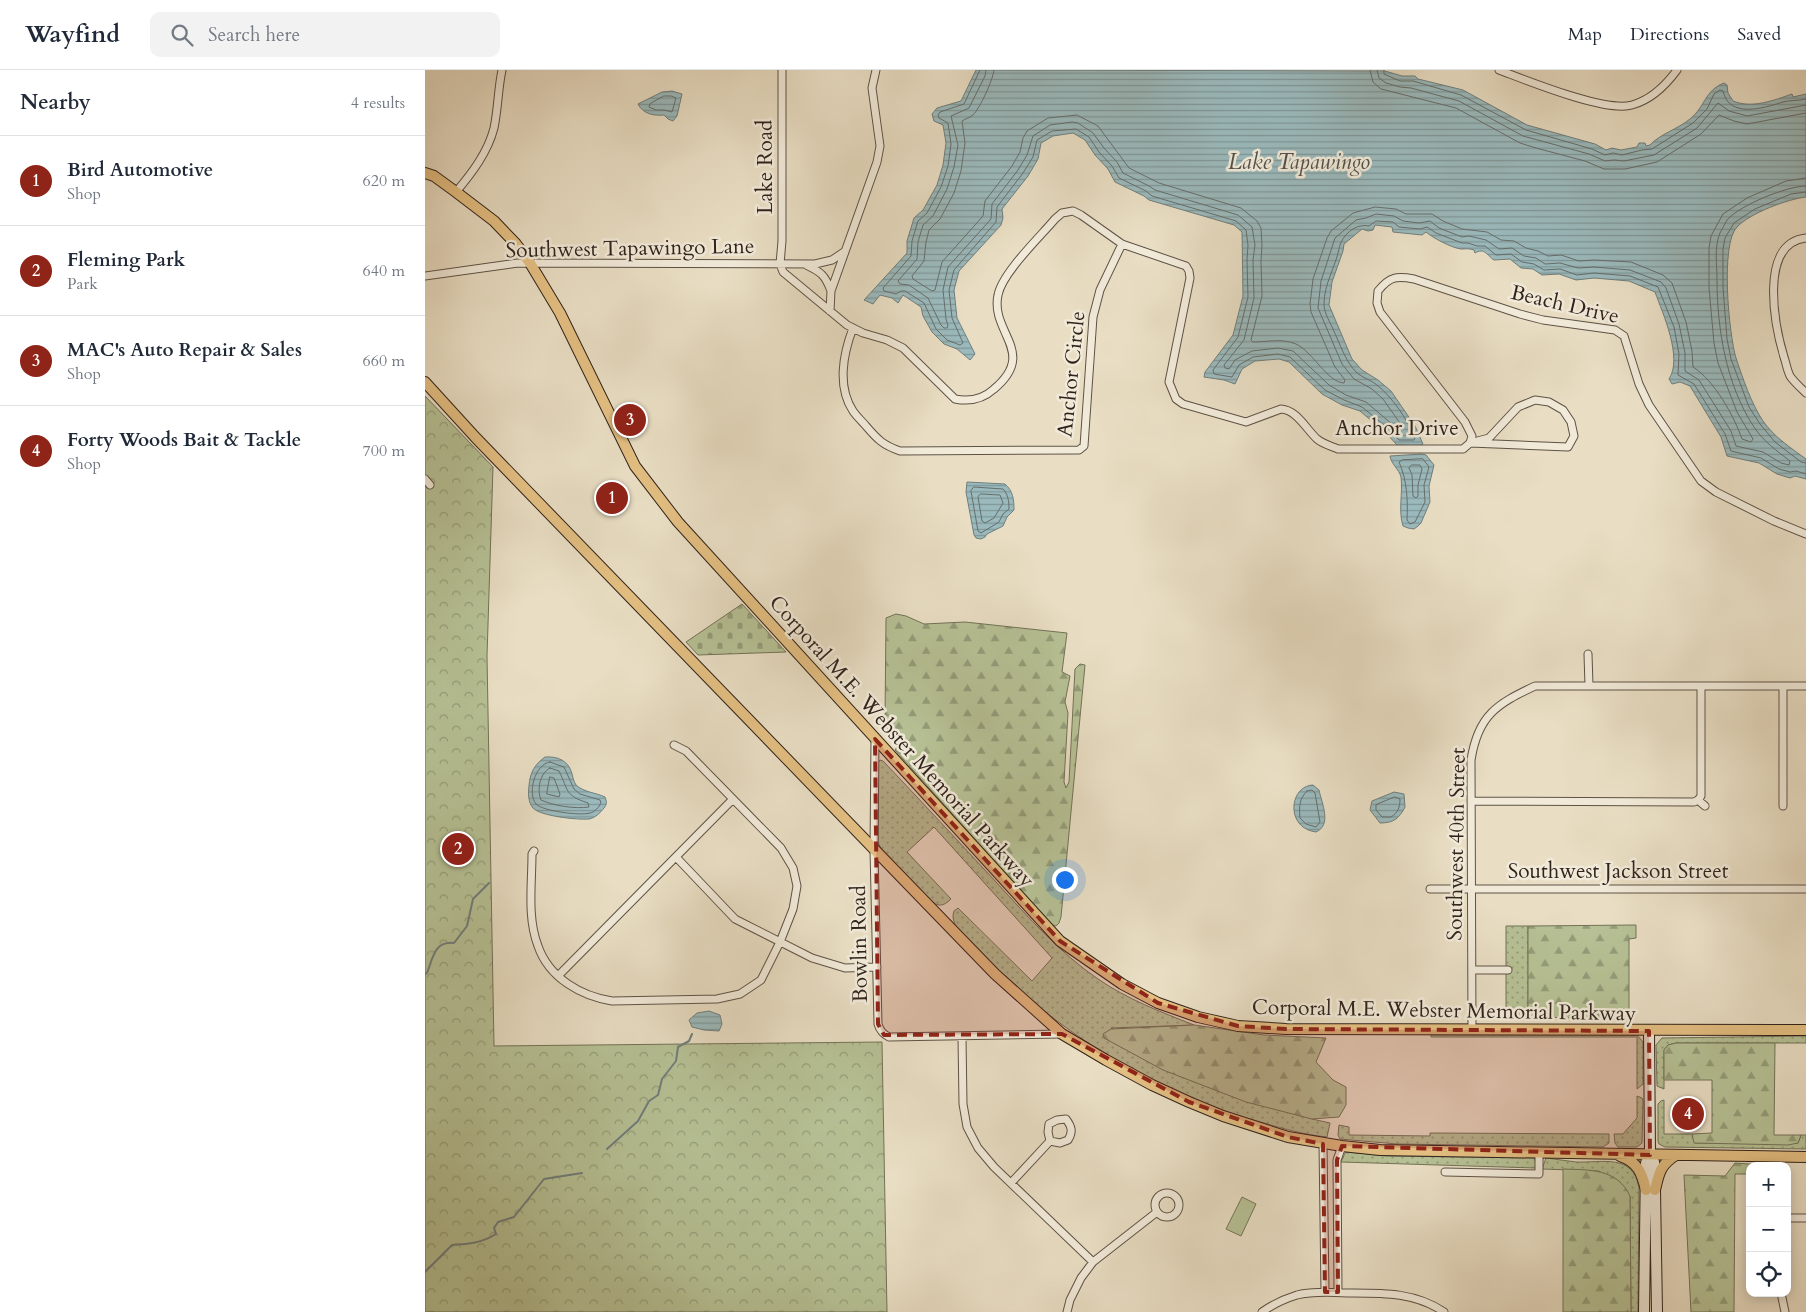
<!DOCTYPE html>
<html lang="en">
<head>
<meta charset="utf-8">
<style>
  :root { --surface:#fff; --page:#f2f2f3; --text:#1f2937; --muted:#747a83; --line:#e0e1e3; --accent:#8f2418 }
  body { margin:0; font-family:Cardo,serif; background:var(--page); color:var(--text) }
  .controls { position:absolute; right:15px; bottom:15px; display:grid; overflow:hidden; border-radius:10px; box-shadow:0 2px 12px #0003 }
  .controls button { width:45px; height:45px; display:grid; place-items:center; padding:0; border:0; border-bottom:1px solid var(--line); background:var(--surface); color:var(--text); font:25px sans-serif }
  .you { position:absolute; left:639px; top:809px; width:18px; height:18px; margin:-12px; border:4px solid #fff; border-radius:50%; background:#1a73e8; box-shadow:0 0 0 8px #1a73e833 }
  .badge { display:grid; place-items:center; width:32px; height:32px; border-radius:50%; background:var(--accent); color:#fff; font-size:16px; font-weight:700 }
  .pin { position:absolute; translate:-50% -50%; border:2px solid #fff; box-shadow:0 1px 5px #0006 }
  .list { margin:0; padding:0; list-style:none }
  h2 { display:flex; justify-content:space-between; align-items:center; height:65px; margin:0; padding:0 20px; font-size:21px }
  h2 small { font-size:16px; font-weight:400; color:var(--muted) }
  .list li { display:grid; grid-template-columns:32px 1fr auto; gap:15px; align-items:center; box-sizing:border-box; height:90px; padding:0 20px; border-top:1px solid var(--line) }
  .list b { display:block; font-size:19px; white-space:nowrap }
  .list p { margin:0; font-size:16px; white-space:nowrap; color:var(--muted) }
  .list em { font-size:16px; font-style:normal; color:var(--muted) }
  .icon { flex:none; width:28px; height:28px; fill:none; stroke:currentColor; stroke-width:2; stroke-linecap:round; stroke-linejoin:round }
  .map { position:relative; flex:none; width:1381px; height:1242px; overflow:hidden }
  header { display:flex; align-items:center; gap:30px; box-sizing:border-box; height:70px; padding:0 25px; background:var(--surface); border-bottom:1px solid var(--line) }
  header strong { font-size:24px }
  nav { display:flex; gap:28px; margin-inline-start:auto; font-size:18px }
  .search { width:350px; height:45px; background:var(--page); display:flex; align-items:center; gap:12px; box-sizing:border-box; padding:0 18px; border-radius:10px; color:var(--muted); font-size:19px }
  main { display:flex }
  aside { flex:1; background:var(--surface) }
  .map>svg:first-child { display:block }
</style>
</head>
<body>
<header>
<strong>Wayfind</strong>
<div class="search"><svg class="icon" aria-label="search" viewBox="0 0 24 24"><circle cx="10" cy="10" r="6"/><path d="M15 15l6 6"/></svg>Search here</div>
<nav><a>Map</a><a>Directions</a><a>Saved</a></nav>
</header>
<main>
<aside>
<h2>Nearby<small>4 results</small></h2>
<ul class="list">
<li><span class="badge">1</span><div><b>Bird Automotive</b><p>Shop</p></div><em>620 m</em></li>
<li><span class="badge">2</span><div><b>Fleming Park</b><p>Park</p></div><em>640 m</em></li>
<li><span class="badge">3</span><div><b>MAC's Auto Repair &amp; Sales</b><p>Shop</p></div><em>660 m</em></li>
<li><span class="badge">4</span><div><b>Forty Woods Bait &amp; Tackle</b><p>Shop</p></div><em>700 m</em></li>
</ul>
</aside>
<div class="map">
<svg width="1381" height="1242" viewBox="0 0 1381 1242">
  <defs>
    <pattern id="grass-dots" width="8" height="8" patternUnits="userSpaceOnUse" patternTransform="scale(1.25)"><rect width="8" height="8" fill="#b6c195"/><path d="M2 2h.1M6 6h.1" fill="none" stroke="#949c79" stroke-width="1.8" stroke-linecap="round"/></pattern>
    <pattern id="forest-firs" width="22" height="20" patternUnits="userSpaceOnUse" patternTransform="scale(1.25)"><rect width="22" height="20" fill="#b6c195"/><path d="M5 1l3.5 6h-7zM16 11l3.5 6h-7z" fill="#949c79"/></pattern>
    <pattern id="cemetery-stones" width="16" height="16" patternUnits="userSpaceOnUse" patternTransform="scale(1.25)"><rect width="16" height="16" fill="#b6c195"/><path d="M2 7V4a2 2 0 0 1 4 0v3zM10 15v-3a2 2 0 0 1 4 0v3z" fill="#949c79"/></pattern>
    <pattern id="park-crowns" width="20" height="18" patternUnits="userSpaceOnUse" patternTransform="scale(1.25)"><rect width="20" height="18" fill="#b6c195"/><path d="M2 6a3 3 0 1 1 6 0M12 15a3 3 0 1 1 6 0" fill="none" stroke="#949c79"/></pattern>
    <pattern id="water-rules" width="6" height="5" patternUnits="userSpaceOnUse" patternTransform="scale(1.25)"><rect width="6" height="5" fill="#9bbabd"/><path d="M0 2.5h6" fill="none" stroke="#7f9799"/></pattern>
  </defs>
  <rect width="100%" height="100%" fill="#e9dec4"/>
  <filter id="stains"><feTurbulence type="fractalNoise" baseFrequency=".004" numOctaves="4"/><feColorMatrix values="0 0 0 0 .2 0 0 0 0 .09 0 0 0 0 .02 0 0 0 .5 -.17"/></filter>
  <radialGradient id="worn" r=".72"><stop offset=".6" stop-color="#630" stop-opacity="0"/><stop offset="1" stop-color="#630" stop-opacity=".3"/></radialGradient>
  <path fill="url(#grass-dots)" stroke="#737258" d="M455,690L458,691C496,731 534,772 572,813C603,847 635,883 673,909C702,929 736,942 769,955L686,958L887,1049L905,1053L902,1067C881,1065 859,1059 839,1053C731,1024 634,964 556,884C547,874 523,857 529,841L533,838L607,911L627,888L509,757L482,782L526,829C518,837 513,837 505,830L457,781L453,772V693Z
    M1081,856H1103V947H1081Z
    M1006,965H1212L1218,972V1014L1212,1019V967H1006Z
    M1381,966V973H1251L1243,975L1239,980V1019L1232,1016L1231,975L1237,968Z
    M1212,1026L1217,1028L1218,1031L1217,1073L1212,1077H1193L1190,1073L1189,1064H1198L1212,1048Z
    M1239,1030V1064H1267L1270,1073H1373L1376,1065H1381V1079L1240,1077L1234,1074L1233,1071V1034L1236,1031Z
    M914,1055L924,1057V1065L1005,1066V1063L1184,1064V1073L1178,1077L972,1074L915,1069L913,1065Z
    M922,1082L962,1086L1109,1088L1111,1094L1110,1098L916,1092L920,1083Z
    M1121,1088C1131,1089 1141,1091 1151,1092C1178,1093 1208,1083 1214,1118L1213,1242H1206L1205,1126L1174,1101L1117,1099Z"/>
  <path fill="url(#forest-firs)" stroke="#737258" d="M471,544L481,546L499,554L540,552L642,563L637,602L645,606L640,632L643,643L639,712L641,718L644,712L650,599L655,594L660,595L636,847L634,853L631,856L627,855L470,680L474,674L462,658L460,650L461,548Z
    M1211,855V868L1204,869V949L1103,947V856Z
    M769,955L839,965L901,968L891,992L908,1010L921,1017V1035L914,1047L887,1049L821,1032L738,1000L679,968L678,964L686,959Z
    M1251,973H1350L1349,1065H1376L1373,1073L1363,1075L1269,1073L1267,1064L1287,1063V1010H1239V980L1243,975Z
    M1310,1093L1351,1096H1325V1104H1310L1309,1242H1266L1259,1105L1300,1106Z
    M1138,1099C1164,1100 1192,1098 1205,1126L1206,1242H1138Z"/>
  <path fill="url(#cemetery-stones)" stroke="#737258" d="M317,534L361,582L273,585L261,572Z"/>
  <path fill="url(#park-crowns)" stroke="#737258" d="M0,326L68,397L62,586L69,976L457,972L462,1242H0Z"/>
  <path fill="#b6c195" stroke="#737258" d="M817,1127L831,1134L816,1166L801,1159Z"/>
  <path fill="url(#water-rules)" stroke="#707e7d" d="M551,0L960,1L977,6H990L993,9L1038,20L1102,55L1170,74L1181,80L1187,78L1196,80L1212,77L1214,73H1220L1221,76L1225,75C1235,64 1253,59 1265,49C1281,36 1279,21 1299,13L1302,15L1303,23L1308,31C1327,39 1350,30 1367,24L1368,27L1381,24V127C1363,129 1325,143 1312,157C1295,174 1304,265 1311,288C1318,309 1326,333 1338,351C1349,367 1366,378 1381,389V409L1370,406L1365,408L1352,404L1334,393L1302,386L1296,367L1265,316L1255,312L1247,314L1244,309C1258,288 1238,244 1230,222L1204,211L1169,208L1151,210L1134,204L1117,205L1108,199L1096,198L1085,189L1069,190C1062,186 1060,177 1050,183L1049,180C1043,178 1041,179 1036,179C1027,178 1008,168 1001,162L997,165L968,162L967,157L950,155L948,160L943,161L937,159L919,174L918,181L907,212L904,235L927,289L937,300L953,310L966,321L990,356L998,374L994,376L972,375L962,364L935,341L917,335L897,324L864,292L854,289L830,291L817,299L810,314L799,310L779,307L780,302L808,265L818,226L817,162L809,155L724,130L719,126L690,112L683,99L670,85L660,70L648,63L628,66L616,73L613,89L603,106L577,139L578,148L576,155L534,201L529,220L532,248L550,284L545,290L532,279L519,274L507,262L498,246L496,237L478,225L473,233L467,228L455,225L448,234L439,230L482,183V171L489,148L498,140L512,115L518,95L521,73L518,55L509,51L507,44L512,38L536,31Z
    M247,21L257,24L252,46L248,51L243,49L239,45C229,46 218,44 213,34L237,22Z
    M997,384L1001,385L1009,395L1004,416L1005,432L996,453L993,456L989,459L983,458L978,456C973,441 978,423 976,407C974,399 966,394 965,386Z
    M542,412L580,414C588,421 589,429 589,440L582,447L578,456L562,464L560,467L556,469L551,468L549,465L541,422Z
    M120,687C133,686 144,691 147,704C148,708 149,712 151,715C158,722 172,723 180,727C182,732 182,734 179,738C175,743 170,748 164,749C152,750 115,746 108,738C103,732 103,723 104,716C105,703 109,695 120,687Z
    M888,715L894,720C897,734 907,755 891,762C860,758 864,716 888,715Z
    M969,722L979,724L980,737C974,749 968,753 955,753L945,740L947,731Z
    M284,941L295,945L297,954L294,961L279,960L267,957L264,950L272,943Z"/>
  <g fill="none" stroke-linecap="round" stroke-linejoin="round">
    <path stroke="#666e6c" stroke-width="1" d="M555,0L539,34L515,42L513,45L514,48L523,53L526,74L523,96L516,117L502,143L493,151L487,171L486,186L458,218L459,221L471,224L476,221H480L499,233L511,259L522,270L535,275L538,273L527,248L524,220L529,200L571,152L572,137L598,103L608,87L612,70L627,61L651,59L664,67L674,82L687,96L694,108L721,121L727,126L811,151L821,160L823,175L822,190L823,227L813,267L788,300L789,304L807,307L814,295L828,287L853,284L865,287L900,320L919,330L937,337L965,360L974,370H989L990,368C982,349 968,328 952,315C946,310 938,308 932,303C920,291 915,274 908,259C905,252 899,243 899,234C899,214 910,198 914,179C916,166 930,153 944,156L951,151L968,152L974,157L995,159L1002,157L1011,163L1037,173H1043L1052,176H1060L1071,185L1086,184L1097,192L1109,194L1119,200L1135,199L1152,205L1169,203L1205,206L1233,217L1249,257L1254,284L1253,305L1269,314L1300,364L1306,381L1336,388L1354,399L1365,402L1371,401L1381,404
      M561,0L560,6L544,38L526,46L533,75L529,97L522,119L508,146L498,155L493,172L492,189L473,211L475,214L484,215L503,228L516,255L519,258H522L523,256L521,249L518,220L523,197L566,149L567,134L593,100L602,85L608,66L625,55L647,52L653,53L668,63L679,78L692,92L698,103L724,116L730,120L813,145L827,157L830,175L828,190L829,228L819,270L799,295L800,298L804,299L810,290L827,281L853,278L868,281L904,315L921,325L941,332L974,360L976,359L977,356L958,329L947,319L929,309L917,294L893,238L896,211L910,168L931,150L941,148L951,144L969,146L978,151L994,153L1005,151L1014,158L1037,167L1044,166L1061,170L1074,179L1087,178L1099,186L1111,188L1120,194L1135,193L1153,198L1169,197L1205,200L1236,212L1241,218L1254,254L1260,283V301L1274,310L1306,361L1311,376L1338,382L1356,393L1364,395L1365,391C1352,381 1338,371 1329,357C1301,315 1292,258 1292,209C1292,194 1289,177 1295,163C1297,159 1300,154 1302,150C1315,135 1362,116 1381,116
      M569,0C568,10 555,38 548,45C544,48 540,49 537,51L540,73L536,101L529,123L515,149L504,160L501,172L499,191L487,206L488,209L507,221L510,220L517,192L558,146L560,131L587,96L595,82L598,68L602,61L623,48L652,45L673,56L704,98L734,113L816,138L832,151L836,158L837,175L836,191L837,226L826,270L828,272C842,272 857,268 871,274C888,282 902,312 919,313L920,310L910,297L886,242L885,234L888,209L902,168L906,161L928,143L950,137L971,139L981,144H1007L1018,151L1037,159L1062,162L1076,170L1089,171L1101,178L1113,181L1123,186L1136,185L1154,191L1169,190L1206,192L1238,205L1247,213L1261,252L1267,281L1268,297C1289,310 1309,346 1317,369L1326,372L1328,369L1312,342L1293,293L1289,273L1284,218V178L1286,166L1298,144L1322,128L1361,111L1381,108
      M945,0L948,12L956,19L1031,38L1095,73L1111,78L1160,91L1179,99H1200L1232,92L1276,64L1294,45L1309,51L1322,54L1381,43
      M952,0L954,8L961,13L975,17L986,18L1034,31L1098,66L1164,84L1180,91L1189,90L1199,91L1229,85L1272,58L1293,33L1304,41L1322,46L1381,35
      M959,0V4L975,11H988L1036,25L1101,60L1167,79L1180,85L1188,83L1197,85L1217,80L1227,79L1268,53L1282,39L1289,24L1295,20L1298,21C1304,49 1339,38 1358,32C1365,30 1373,31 1381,29
      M239,26H246L251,28L247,42L239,40H231L224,37L225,34Z
      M1381,122L1366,124L1330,139L1309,153L1300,168L1298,179V217L1302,269L1306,289L1324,337L1335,354L1350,372L1376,392L1381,393
      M998,389L1004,397L999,415L1000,432L990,452L985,454L982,450C983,430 982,410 974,392L977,390Z
      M987,395H995L997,399L993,415V426L991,428L988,426L987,405L984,398Z
      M549,417L578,419C583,424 584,431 584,439L578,444L574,452L556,463L553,461L546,421Z
      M556,424L575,425L578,433L569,448L560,453L557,451L553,427Z
      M125,692L139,697L149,719L155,724L175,730L176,733C174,737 170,742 165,743C156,746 117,741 111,734C102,723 110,694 125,692Z
      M125,698L134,701C144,721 139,725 163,733L164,737C150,739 129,736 116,730C112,720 114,704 125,698Z
      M125,707L129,708L135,724L134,727L122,724Z
      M882,721L887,720L890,723L895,752L891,757L881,754L875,748C874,737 874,729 882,721Z
      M970,727L975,729C975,737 973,743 966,747H957L951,740V735Z"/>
    <path stroke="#707e7d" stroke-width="2" d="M0,904L2,903C8,888 9,871 29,873L42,856L48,829L64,813
      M182,1079L213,1051L224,1031L233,1025L237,1009L251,991L253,977L264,971L267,964
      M0,1202L27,1175C43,1174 57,1173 71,1164L69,1158L73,1152L89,1147L119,1109L157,1103"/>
    <g stroke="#5e5246" stroke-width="9">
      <path id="street" d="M357,0V171L355,194L358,202L422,255L438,263L462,270L478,278L530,329C545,332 558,329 569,319C613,282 565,263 573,225C577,203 615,167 630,149L637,143L648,141L656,145L697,174L761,196L764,201L765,208L744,312L751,329L758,334L821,352L856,339C872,340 881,359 892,369C898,374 906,376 913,379H1038L1045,373L1064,368L1093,337L1110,330L1124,332L1138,340L1146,352L1149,366L1143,377L1045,373
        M1074,0C1101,10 1181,43 1207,35C1225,30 1241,15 1252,0
        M31,122C47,103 63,82 69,58C73,39 73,19 77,0
        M1381,168C1333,173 1350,257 1359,287C1361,293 1362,300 1365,306C1369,312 1376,318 1381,323
        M381,195C396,202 400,205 406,221
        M0,206L93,193L390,194L407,190L419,182
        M405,241L406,221L452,92L455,76L447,18L451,0
        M428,258C418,284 412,317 428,341C432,347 437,351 441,356C453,370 458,375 475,381L654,380L659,376L668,247L675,220L697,174
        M1045,373L1047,366L1040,352L955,242L952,233L953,221C965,206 972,206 989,209L1095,244L1118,250L1190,260L1199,266L1214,314L1224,335L1276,411L1291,422L1349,451L1381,464
        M0,409L5,415
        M1163,584L1164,616
        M1358,616V736
        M450,669L449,780L453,954C455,961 458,964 464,967L637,964
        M1273,730L1276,726V616
        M1273,730L1280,736
        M1046,731L1269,732L1273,730
        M109,781L107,784C107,814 102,848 113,876C124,908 156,926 187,931L292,929L315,924L336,910L355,872L368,839L372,816L368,798L356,778L261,681L249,675
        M251,787L310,849L387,888L420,898L452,897
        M1005,819H1381
        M1047,900H1083
        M133,906L308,729
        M1047,960L1046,690C1053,645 1072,634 1110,616H1381
        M537,967L538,1034L542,1057L553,1078L569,1097L668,1192
        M898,1074L900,1222
        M1020,1102L1114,1104V1083
        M586,1113L625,1071L635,1073L643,1070C648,1062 647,1057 641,1049L632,1050L624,1054L623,1062L625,1071
        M730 1135a12 12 0 1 1 24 0a12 12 0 1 1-24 0Z
        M1362,1148H1381
        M913,1222L912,1090L917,1076
        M1356,1223L1360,1242
        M642,1242L645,1230L656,1208L668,1192L732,1142
        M837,1242C847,1235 859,1229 872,1225C888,1221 906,1222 922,1223C957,1223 990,1222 1019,1242"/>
    </g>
    <g stroke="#30231c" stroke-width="12">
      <path id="secondary" d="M1225,1085L1229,1092L1230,1120L1232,1242
        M1219,1242L1221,1093L1225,1085L1224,961"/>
    </g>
    <g stroke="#30231c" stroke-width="12">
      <path id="primary" d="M0,103L9,106L31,122L69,151L91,174L105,193L135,243L210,396L253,452L635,871L697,914L733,933L773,947L813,956L861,959L1381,960
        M0,312L51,368L570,904L637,964L681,990L727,1015L764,1032L798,1046L863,1067L917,1076L955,1080L1381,1087
        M1195,1086C1213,1092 1217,1103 1221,1120
        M1230,1120C1234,1103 1235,1095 1251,1085"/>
    </g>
    <use href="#street" stroke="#f1ead9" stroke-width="7"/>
    <use href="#secondary" stroke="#f1ead9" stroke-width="10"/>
    <use href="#primary" stroke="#e4bf82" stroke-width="10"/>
  </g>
  <path fill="#8f2418" fill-opacity="0.2" stroke="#8f2418" stroke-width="4" stroke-dasharray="10 6" stroke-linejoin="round" d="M450,669L635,871L733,933L813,956L861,959L1224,961L1225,1085L917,1076L912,1090L913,1222H900L898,1074L863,1067L764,1032L637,964L459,965L453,954Z"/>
  <g text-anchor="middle" stroke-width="5" stroke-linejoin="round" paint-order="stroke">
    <g font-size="21" fill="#30231c" stroke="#f1ead9">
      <text transform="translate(340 97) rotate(-90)" y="7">Lake Road</text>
      <text transform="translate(205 178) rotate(-1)" y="7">Southwest Tapawingo Lane</text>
      <text transform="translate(1140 234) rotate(13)" y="7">Beach Drive</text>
      <text transform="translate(646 304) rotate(-84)" y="7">Anchor Circle</text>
      <text x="972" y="365">Anchor Drive</text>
      <text transform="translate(477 671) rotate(48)" y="7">Corporal M.E. Webster Memorial Parkway</text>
      <text transform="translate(1031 774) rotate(-89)" y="7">Southwest 40th Street</text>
      <text x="1193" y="808">Southwest Jackson Street</text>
      <text transform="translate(434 874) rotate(-91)" y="7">Bowlin Road</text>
      <text transform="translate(1019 940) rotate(1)" y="7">Corporal M.E. Webster Memorial Parkway</text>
    </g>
    <g font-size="22" font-style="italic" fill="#50504c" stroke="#f1ead9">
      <text x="874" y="99">Lake Tapawingo</text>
    </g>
  </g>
  <rect width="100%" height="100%" filter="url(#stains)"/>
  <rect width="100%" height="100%" fill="url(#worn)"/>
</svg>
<div class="controls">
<button>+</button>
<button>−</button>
<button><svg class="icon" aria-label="locate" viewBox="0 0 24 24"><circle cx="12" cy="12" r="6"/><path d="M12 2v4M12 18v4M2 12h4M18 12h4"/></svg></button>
</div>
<div class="you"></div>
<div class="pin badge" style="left:187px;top:428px">1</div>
<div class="pin badge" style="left:33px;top:779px">2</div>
<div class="pin badge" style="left:205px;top:350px">3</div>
<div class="pin badge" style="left:1263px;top:1044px">4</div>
</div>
</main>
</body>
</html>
